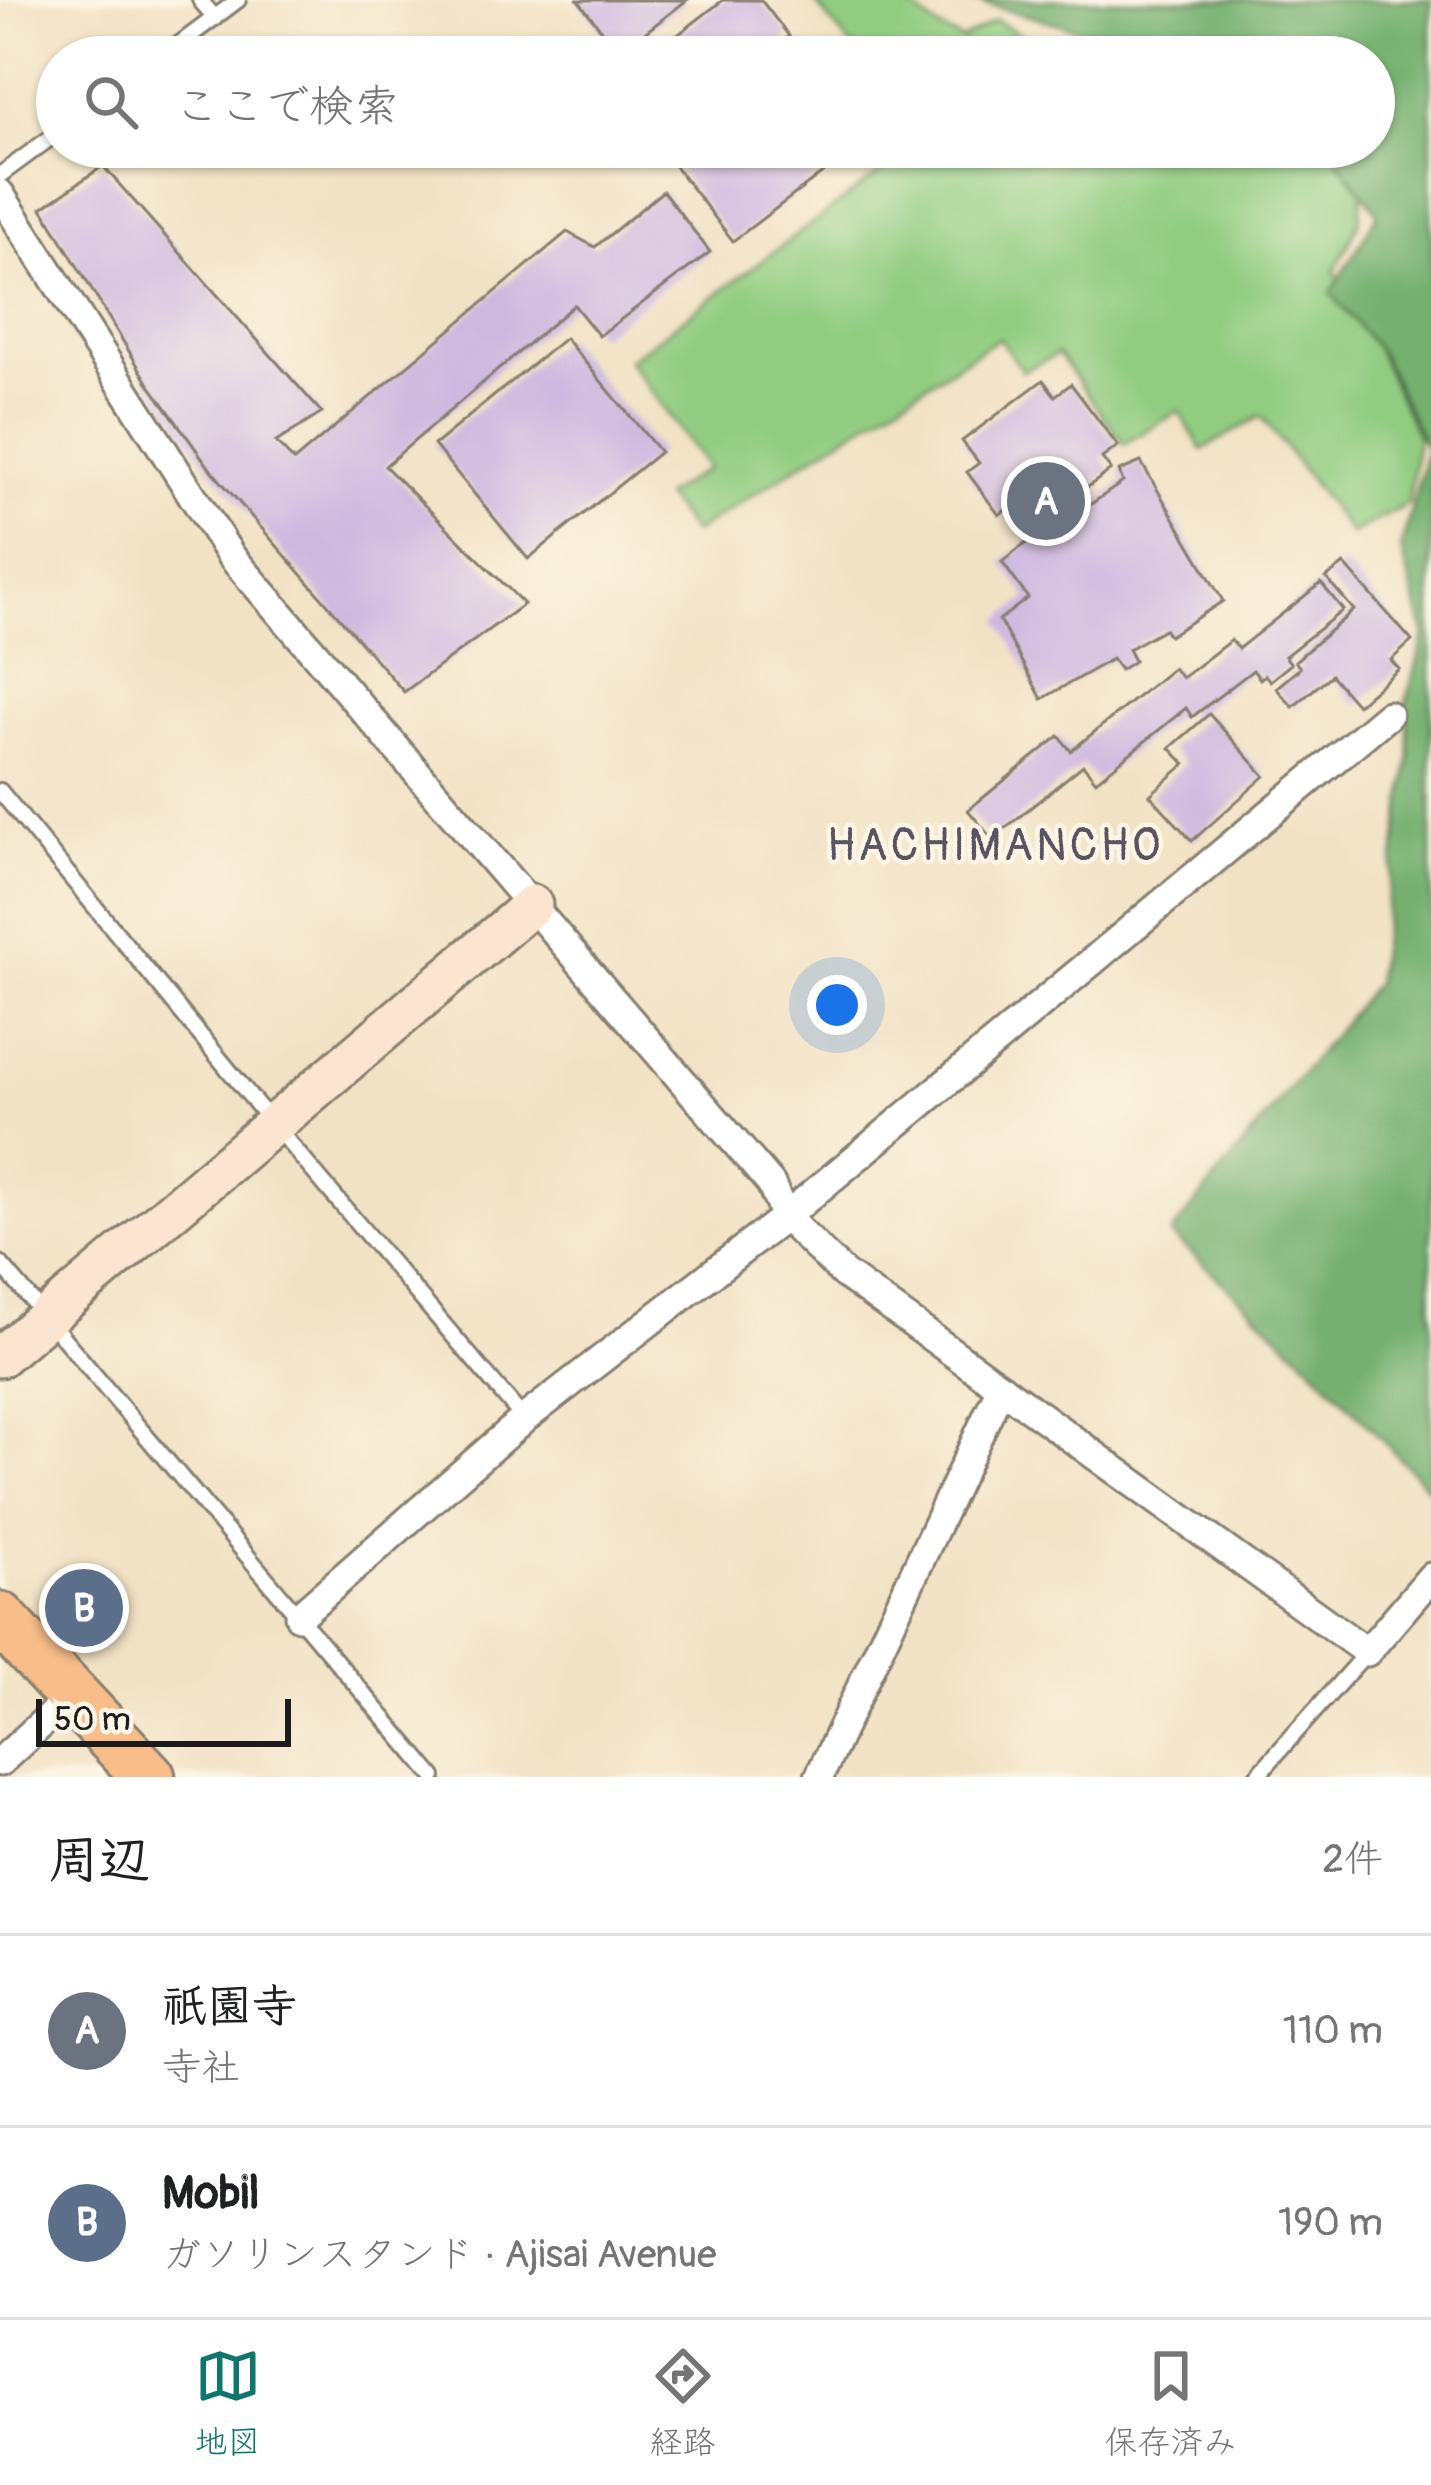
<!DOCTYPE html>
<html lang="ja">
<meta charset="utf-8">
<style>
:root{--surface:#fff;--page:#f2f2f2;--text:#202124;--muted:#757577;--line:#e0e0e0;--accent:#0f766e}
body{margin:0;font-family:Pangolin,"Klee One",sans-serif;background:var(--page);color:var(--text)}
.scale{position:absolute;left:36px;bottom:30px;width:255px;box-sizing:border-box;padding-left:12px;border:6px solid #1c1c1c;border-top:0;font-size:33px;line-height:42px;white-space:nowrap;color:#1c1c1c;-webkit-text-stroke:9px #fcf5e5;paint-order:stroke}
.you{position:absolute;left:837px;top:1005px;width:42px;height:42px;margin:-30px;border:9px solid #fff;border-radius:50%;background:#1a73e8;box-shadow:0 0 0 18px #1a73e833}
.badge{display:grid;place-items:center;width:78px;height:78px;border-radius:50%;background:var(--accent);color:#fff;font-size:39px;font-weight:700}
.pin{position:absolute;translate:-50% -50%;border:6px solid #fff;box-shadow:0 3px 12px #0006}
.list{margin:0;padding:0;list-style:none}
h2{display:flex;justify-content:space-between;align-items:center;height:156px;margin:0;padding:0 48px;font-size:51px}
h2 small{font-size:39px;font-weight:400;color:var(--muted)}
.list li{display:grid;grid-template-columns:78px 1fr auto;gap:36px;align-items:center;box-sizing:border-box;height:192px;padding:0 48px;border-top:3px solid var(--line)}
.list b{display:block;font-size:45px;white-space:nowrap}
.list p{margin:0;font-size:39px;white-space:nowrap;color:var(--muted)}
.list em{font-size:39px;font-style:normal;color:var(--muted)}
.icon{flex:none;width:66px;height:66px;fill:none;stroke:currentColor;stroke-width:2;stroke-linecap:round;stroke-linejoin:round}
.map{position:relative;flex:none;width:1431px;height:1777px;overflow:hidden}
.search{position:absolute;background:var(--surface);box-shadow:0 3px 9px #0004;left:36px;right:36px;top:36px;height:132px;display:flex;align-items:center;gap:30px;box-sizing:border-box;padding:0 42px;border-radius:66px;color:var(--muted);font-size:45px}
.sheet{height:540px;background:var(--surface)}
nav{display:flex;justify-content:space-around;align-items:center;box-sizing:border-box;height:168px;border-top:3px solid var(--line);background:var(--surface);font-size:33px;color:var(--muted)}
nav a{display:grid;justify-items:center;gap:6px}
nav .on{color:var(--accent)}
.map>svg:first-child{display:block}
.green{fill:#91cc81;stroke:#56744e;stroke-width:3}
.forest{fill:#74b06f;stroke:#486646;stroke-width:3}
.building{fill:#ceb8e0}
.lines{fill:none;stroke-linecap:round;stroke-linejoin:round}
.lane-casing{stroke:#877f70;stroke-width:20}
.street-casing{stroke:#877f70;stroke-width:33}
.secondary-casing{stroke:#877f70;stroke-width:45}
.highway-casing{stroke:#877f70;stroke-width:57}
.lane{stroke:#fff;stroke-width:14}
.street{stroke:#fff;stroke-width:27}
.secondary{stroke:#fce5d0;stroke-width:39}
.highway{stroke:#f8bd89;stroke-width:51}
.labels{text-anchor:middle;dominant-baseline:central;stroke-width:9;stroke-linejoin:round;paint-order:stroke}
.quarter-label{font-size:45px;letter-spacing:3px;fill:#5a5361;stroke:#fcf5e5}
</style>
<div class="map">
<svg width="1431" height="1777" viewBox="0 0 1431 1777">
<rect width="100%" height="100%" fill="#fcf5e5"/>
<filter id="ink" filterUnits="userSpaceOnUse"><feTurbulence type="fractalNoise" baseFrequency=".00833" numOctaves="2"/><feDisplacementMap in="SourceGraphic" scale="24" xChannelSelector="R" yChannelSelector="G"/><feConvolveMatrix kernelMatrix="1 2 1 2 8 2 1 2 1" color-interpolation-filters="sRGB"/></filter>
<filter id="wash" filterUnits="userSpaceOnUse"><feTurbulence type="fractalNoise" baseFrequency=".004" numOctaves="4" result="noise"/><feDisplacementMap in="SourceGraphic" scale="48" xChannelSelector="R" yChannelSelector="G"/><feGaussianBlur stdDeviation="2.7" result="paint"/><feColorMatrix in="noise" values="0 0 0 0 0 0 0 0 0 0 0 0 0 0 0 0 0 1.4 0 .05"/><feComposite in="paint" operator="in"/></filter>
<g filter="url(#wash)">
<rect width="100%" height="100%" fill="#f2e2c5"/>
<g class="green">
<polygon points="813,0 903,0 935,26 962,40 996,20 1048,51 1071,38 1091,57 860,57"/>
<polygon points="915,147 1367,147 1359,222 1335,272 1356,304 1418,439 1408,504 1351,534 1261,416 1202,450 1179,411 1124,444 1058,354 1022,371 999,338 693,533 664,496 708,468 628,360"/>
</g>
<polygon class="forest" points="970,0 1431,0 1431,1491 1306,1360 1171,1234 1375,983 1410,755 1406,703 1425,635 1401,548 1427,450 1381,354 1331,293 1378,213 1328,147 1374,147 1374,57 1181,57"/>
<g id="blocks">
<g class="building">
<polygon points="578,0 687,0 619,53"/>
<polygon points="723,0 761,0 789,36 766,54 768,57 649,57"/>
<polygon points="660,147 838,147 845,156 733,241"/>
<polygon points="103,166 322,413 276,442 294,461 567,232 595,247 663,191 710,252 599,336 574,305 385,466 524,604 404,692 211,470 149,384 42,208"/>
<polygon points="565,338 660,452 528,559 434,445"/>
<polygon points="1043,380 1055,396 1071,384 1118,446 1102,458 1111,470 1029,530 1011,506 999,515 967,472 979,463 962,441"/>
<polygon points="1141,462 1223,601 1169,636 1164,629 1128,649 1134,661 1120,670 1112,659 1042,699 999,620 1028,598 1002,562 1030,540 1033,544 1123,482 1119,471"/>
<polygon points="1344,564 1412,641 1391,660 1399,669 1357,705 1331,675 1293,707 1276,688 1300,668 1295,661 1354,610 1326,578"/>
<polygon points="1321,583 1343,610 1285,656 1291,664 1270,681 1265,675 1260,679 1253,670 1192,717 1186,708 1096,781 1083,765 992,839 968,810 1059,736 1071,751 1173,668 1182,678 1231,640 1238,649"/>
<polygon points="1209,714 1265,776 1192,841 1150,795 1185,764 1170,748"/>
</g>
</g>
</g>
<g filter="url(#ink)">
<use href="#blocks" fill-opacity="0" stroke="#877f70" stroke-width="3"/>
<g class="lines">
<g class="lane-casing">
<g id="lane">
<polyline points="200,0 215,18"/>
<polyline points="162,57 238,0"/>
<polyline points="0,175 57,133"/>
<polyline points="0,791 273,1124 524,1419"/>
<polyline points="0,1263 434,1777"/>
<polyline points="1256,1777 1367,1652"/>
</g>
</g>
<g class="street-casing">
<g id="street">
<polyline points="0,194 231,556 771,1184 785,1217 844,1274 1367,1652 1431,1577"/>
<polyline points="299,1616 524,1419 785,1217 1388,715"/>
<polyline points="0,1762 72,1696"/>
<polyline points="819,1777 1001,1387"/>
</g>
</g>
<g class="secondary-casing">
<polyline id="secondary" points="0,1357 532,905"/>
</g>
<g class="highway-casing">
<polyline id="highway" points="0,1618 149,1777"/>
</g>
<use href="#lane" class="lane"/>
<use href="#street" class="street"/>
<use href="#secondary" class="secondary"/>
<use href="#highway" class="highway"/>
</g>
</g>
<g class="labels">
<g class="quarter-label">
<text x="995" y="846">HACHIMANCHO</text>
</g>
</g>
</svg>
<div class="scale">50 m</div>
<div class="you"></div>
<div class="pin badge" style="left:1046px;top:501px;background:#6b7280">A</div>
<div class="pin badge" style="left:84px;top:1608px;background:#5c6f8a">B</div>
<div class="search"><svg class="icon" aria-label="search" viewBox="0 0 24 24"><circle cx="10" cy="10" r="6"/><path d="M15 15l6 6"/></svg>ここで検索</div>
</div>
<section class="sheet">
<h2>周辺<small>2件</small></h2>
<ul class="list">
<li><span class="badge" style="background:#6b7280">A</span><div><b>祇園寺</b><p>寺社</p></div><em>110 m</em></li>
<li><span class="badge" style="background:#5c6f8a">B</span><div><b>Mobil</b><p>ガソリンスタンド · Ajisai Avenue</p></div><em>190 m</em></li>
</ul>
</section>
<nav>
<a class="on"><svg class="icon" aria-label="map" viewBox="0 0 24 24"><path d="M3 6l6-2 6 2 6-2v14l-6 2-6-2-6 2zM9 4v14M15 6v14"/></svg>地図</a>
<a><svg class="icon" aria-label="directions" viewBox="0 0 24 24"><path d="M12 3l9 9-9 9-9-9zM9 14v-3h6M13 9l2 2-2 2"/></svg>経路</a>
<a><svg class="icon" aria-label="saved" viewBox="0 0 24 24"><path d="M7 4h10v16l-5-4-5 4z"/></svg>保存済み</a>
</nav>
